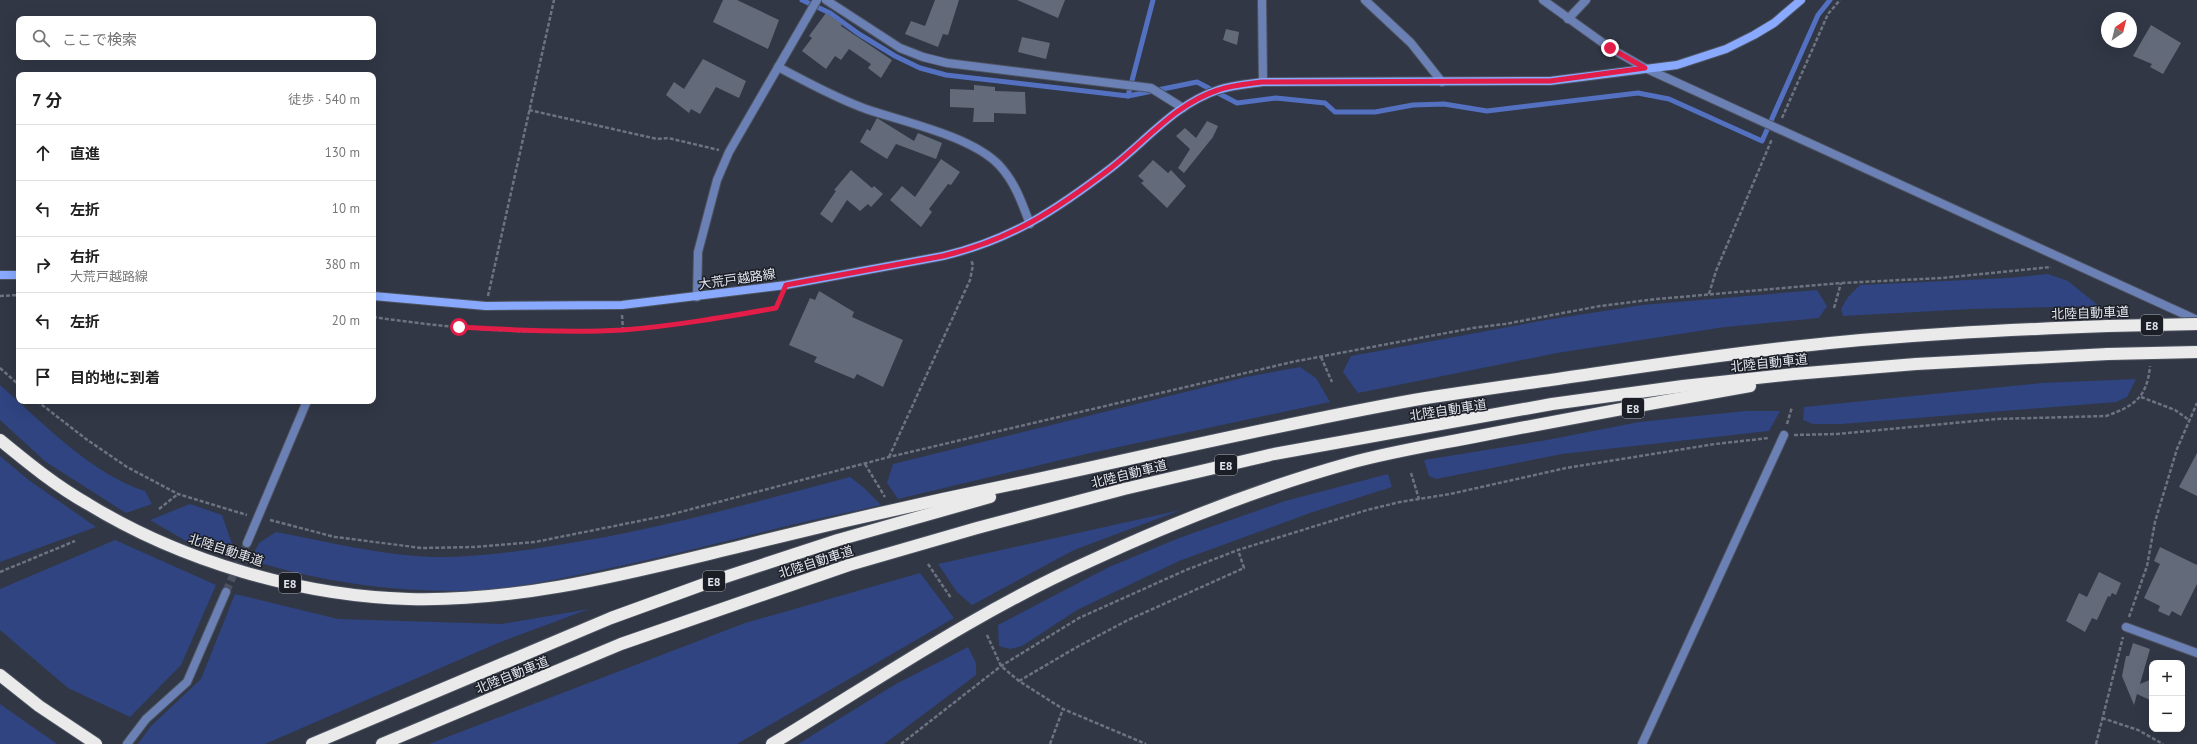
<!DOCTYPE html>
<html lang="ja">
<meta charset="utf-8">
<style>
:root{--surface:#fff;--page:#f2f2f2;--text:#222;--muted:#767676;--line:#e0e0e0}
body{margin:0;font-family:"PT Sans","Noto Sans JP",sans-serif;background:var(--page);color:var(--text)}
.controls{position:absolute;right:12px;bottom:12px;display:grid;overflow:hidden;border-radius:8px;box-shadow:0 4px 16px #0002}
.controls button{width:36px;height:36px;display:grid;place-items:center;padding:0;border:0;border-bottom:1px solid var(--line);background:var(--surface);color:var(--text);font:20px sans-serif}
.compass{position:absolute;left:2101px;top:12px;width:36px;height:36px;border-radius:50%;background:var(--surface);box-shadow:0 4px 16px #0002;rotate:35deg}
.stop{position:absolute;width:12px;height:12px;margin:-9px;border:3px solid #e11d48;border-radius:50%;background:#fff}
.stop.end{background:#e11d48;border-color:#fff;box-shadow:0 1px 4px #0008}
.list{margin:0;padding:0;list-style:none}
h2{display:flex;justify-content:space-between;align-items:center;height:52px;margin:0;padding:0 16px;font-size:17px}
h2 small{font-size:13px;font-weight:400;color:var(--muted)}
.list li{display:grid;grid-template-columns:26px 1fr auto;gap:12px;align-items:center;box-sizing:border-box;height:56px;padding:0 16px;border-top:1px solid var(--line)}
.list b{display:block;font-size:15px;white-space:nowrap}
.list p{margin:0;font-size:13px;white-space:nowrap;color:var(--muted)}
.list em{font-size:13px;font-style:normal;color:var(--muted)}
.icon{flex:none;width:22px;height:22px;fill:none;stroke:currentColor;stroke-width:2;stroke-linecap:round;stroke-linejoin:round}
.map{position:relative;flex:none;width:2197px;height:744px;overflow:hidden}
.search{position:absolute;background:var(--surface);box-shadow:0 4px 16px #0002;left:16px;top:16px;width:360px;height:44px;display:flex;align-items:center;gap:10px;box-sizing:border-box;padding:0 14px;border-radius:8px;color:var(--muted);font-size:15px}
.panel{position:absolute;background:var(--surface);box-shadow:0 4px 16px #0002;left:16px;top:72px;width:360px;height:332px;border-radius:8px}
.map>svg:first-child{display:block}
.green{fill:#2f4480}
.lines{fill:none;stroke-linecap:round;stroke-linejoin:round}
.stream{stroke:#5371c0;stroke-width:5}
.building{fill:#636a79}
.minor-tunnel{stroke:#4c515e;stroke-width:8;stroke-dasharray:8 4;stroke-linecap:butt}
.minor-casing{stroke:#4d5360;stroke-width:10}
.tertiary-casing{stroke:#4d5360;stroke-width:10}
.secondary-casing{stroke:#4d5360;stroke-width:10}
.motorway-casing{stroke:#4d5360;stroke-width:14}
.path{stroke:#6d737f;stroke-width:2.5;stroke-dasharray:4 2;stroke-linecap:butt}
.minor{stroke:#6b81b5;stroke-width:8}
.tertiary{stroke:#6b81b5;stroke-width:8}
.secondary{stroke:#88a9fd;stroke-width:8}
.motorway{stroke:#eaeaea;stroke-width:12}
.motorway-bridge-casing{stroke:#4d5360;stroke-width:14;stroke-linecap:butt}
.motorway-bridge{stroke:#eaeaea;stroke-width:12}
.route{stroke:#e11d48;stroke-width:5}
.labels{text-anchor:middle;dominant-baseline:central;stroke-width:3;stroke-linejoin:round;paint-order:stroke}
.shield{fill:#1c1e25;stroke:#a7aab2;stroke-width:1}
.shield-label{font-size:12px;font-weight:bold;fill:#e2e6ef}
.street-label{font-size:13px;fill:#e2e6ef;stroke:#1c1e25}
</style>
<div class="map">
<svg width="2197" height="744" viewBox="0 0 2197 744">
<rect width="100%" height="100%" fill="#313745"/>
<g class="green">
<polygon points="2048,274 2068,281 2099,306 1971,309 1843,316 1841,309 1848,297 1860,285 2008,278"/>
<polygon points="1817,290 1827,306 1819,318 1725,327 1557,353 1358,393 1343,372 1351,356 1546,320 1642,305"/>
<polygon points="1300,367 1316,378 1330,402 1086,454 898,499 887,483 893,464 1246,377"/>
<polygon points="2136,379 2127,397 2116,402 1842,424 1813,424 1803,420 1804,407 2041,383"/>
<path d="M0 385C42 422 91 474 145 491L152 504 126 513 46 462 0 420Z"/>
<polygon points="1745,411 1780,411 1769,431 1562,454 1436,479 1429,476 1424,460 1547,440 1639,422"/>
<polygon points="0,456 30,481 96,527 0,562"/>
<polygon points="1388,474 1392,487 1310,513 1179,561 1077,610 1022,646 1010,649 999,646 998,625 1109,567 1179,538 1285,501"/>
<path d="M850 477 863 487 881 505C843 514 805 521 767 531 712 544 657 559 601 570 554 580 505 591 457 591 386 591 317 581 250 560L259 543 276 532C328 542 380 555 432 557 474 558 522 551 564 544 661 529 755 502 850 477Z"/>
<polygon points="190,504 222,515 232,544 231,556 186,541 150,520"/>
<polygon points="1181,510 1074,550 972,605 957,592 938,564"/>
<polygon points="115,540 216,585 181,665 130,717 68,688 0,630 0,589"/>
<polygon points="920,573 954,618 737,744 429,744 745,623"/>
<polygon points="235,594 338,619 502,624 589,609 498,643 265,744 138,744 151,726 201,679"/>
<polygon points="968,647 976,663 976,675 884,744 798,744 896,684"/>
<polygon points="0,704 57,744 0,744"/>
</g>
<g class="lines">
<g class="stream">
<polyline points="802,0 830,13 859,34 895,56 920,68 946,75 1128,96 1197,82 1237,103 1276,98 1325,103 1335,112 1375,112 1413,105 1444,104 1487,111 1638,93 1669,99 1762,141 1818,15 1830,0"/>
<polyline points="1128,96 1153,0"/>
</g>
</g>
<g class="building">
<polygon points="723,0 737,0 779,20 768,49 713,22"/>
<polygon points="935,0 959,0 948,35 943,34 938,47 905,34 911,21 925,26"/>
<polygon points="1017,0 1065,0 1058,18"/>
<polygon points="826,13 842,24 841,26 892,60 881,78 868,68 871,64 849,49 841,60 835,56 826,69 802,51 812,38 809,36"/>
<polygon points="2151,25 2181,43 2163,74 2150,67 2152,64 2133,56"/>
<polygon points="1226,29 1239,32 1237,45 1223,40"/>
<polygon points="1022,37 1050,43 1046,59 1018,52"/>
<polygon points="703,59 746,81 739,98 716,87 700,114 691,109 689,113 666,95 674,82 684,89"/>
<polygon points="974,85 995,87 995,91 1025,92 1026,114 994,113 994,122 973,122 974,108 950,107 950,89 974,90"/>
<polygon points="877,118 914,141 918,133 942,143 936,159 896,144 887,159 860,142 867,129 870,131"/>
<polygon points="1207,121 1218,126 1213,137 1184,173 1178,168 1190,149 1176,136 1185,128 1196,138"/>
<polygon points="941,159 960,172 951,185 948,184 929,209 932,212 921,227 890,200 902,186 915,197"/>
<polygon points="1153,160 1168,173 1171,170 1186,186 1167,208 1141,183 1144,181 1138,176"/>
<polygon points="851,170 872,188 874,186 883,194 871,207 868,204 860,211 847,200 832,223 820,214 836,191 834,190"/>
<polygon points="819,291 854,312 852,317 903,340 883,387 857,374 854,379 814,362 817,357 789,345 810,298 815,300"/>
<polygon points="2197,453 2197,496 2179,487"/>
<polygon points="2160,547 2197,565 2197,584 2181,616 2172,611 2169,616 2158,611 2160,606 2144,598 2160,564 2154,561"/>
<polygon points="2099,572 2121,583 2116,595 2112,593 2110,597 2108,596 2097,620 2092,618 2085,632 2066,621 2079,593 2087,597"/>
<polygon points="2133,643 2150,649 2140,684 2152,679 2152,701 2137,694 2134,705 2122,676 2126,656 2129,656"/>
</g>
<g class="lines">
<polyline class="minor-tunnel" points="226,592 247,543"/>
<g class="minor-casing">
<g id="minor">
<polyline points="826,0 900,48 923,57 947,63 1151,88 1183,108"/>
<polyline points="1262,0 1263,82"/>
<polyline points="1365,0 1411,43 1442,82"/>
<polyline points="1568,19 1586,0"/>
<path d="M778 67C807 82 835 98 866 109 904 122 971 136 999 165 1015 182 1022 203 1030 224"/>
<polyline points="697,297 698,252 717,180 729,152 817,0"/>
<polyline points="247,543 307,401"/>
<polyline points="2126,627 2197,653"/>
<polyline points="127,744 146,719 187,682 226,592"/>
<polyline points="1642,744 1784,435"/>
</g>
</g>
<g class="tertiary-casing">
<polyline id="tertiary" points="1543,0 1610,48 1645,68 2197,320"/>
</g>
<g class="secondary-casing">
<g id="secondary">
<polyline points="0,275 19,275"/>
<path d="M373 296 486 306 622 305 786 285 943 256C1011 240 1056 210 1111 168 1145 142 1175 104 1218 90 1232 85 1248 84 1263 82L1550 81 1677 65 1726 49 1754 35 1774 23 1801 0"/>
</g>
</g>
<g class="motorway-casing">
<g id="motorway">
<path d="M0 440C28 463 56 486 88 504 181 561 300 596 409 599 523 602 633 572 742 546 834 523 926 502 1019 483 1150 455 1281 424 1414 400 1457 393 1500 387 1543 381 1626 369 1709 356 1792 347 1897 335 2002 330 2108 326"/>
<polyline points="0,675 39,706 96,744"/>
<polyline points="312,744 611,618 710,582 838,540 990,497"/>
<polyline points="382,744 621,644 849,565 977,528 1124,489 1274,454 1552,404 1683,386 1794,374 1916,364 2108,354"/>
<path d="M772 744C876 681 976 612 1088 562 1172 523 1260 488 1350 463 1390 452 1433 445 1474 437 1566 419 1658 402 1750 386"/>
</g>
</g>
<g class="path">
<polyline points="529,110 657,139 668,138 719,150"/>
<polyline points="1782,118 1828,14 1840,0"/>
<polyline points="1709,294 1716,271 1772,139"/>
<polyline points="0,296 19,295"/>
<polyline points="488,296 554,0"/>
<polyline points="1834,308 1841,283"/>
<polyline points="622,315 623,330"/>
<path d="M373 317C455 329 541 336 623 329 675 326 725 317 776 308L781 297"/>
<polyline points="1321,357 1332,382"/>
<polyline points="0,368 19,385"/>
<polyline points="2141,397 2175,410 2189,420"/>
<polyline points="37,401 86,439 127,467 178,494 247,515"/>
<polyline points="1787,424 1792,407"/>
<path d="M1794 435 1837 434 1996 419 2106 416C2134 406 2147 398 2150 366"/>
<polyline points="889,457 970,280 973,265 971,260"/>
<polyline points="865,464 885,497"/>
<polyline points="1411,473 1419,499"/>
<polyline points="159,509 178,494"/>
<polyline points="270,520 335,537 422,548 475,547 535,542 669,515 889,457 1292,362 1473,328 1505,324 1600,306 1657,299 1841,283 1942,278 2051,267"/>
<polyline points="928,564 951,598"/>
<polyline points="0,572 75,541"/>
<polyline points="2129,617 2147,566 2155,522 2177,449 2197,403"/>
<polyline points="987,635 1001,666 1019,681 1063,709 1146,744"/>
<polyline points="1019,681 1077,647 1128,620 1244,568 1238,550"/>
<polyline points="2102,718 2138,730 2163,744"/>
<polyline points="901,744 1001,666 1079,618 1186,570 1238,550 1367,510 1400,502 1450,494 1566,468 1715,444 1769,438"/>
<polyline points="1050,744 1063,709"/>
<polyline points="2096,744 2123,637"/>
</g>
<use href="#minor" class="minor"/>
<use href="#tertiary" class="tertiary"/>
<use href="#secondary" class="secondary"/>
<use href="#motorway" class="motorway"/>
<g class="motorway-bridge-casing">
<g id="motorway-bridge">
<polyline points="2108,326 2197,324"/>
<polyline points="2108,354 2197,352"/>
</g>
</g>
<use href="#motorway-bridge" class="motorway-bridge"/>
</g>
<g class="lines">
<path class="route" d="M459 327C513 330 568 333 623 330 674 326 725 317 776 308L786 285 943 256C1011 240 1056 210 1111 168 1145 142 1175 104 1218 90 1232 85 1248 84 1262 82L1550 81 1645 68 1610 48"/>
</g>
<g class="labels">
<g class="shield">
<rect x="2141" y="315" width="22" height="20" rx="3"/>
<rect x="1622" y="398" width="22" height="20" rx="3"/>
<rect x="1215" y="455" width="22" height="20" rx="3"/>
<rect x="703" y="571" width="22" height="20" rx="3"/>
<rect x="279" y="573" width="22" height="20" rx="3"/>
</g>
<g class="shield-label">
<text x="2152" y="325">E8</text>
<text x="1633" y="408">E8</text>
<text x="1226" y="465">E8</text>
<text x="714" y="581">E8</text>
<text x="290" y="583">E8</text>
</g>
<g class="street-label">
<text transform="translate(737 279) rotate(-8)">大荒戸越路線</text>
<text transform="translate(2090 313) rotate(-2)">北陸自動車道</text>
<text transform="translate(1769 363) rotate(-6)">北陸自動車道</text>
<text transform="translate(1448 410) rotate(-9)">北陸自動車道</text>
<text transform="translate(1129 474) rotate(-14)">北陸自動車道</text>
<text transform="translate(226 550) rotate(18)">北陸自動車道</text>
<text transform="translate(816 562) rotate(-18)">北陸自動車道</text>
<text transform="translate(512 675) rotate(-22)">北陸自動車道</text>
</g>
</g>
</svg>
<div class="controls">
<button>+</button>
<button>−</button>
</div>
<svg class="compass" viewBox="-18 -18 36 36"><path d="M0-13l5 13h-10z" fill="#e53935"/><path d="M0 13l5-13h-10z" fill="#767676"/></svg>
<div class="stop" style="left:459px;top:327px"></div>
<div class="stop end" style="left:1610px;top:48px"></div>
<div class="search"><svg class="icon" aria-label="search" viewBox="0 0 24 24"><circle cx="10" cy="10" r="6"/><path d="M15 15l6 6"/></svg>ここで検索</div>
<section class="panel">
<h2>7 分<small>徒歩 · 540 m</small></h2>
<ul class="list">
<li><svg class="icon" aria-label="ahead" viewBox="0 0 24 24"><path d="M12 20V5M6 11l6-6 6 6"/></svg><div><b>直進</b></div><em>130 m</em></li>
<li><svg class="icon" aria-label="left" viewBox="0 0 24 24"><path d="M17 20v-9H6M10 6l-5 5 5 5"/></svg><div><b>左折</b></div><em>10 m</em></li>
<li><svg class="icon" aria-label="right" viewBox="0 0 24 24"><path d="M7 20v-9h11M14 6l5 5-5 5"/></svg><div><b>右折</b><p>大荒戸越路線</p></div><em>380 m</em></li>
<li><svg class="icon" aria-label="left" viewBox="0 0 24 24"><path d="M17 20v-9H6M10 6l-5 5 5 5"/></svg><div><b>左折</b></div><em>20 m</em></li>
<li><svg class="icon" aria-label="arrive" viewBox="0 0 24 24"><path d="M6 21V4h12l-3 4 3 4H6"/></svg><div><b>目的地に到着</b></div></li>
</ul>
</section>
</div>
